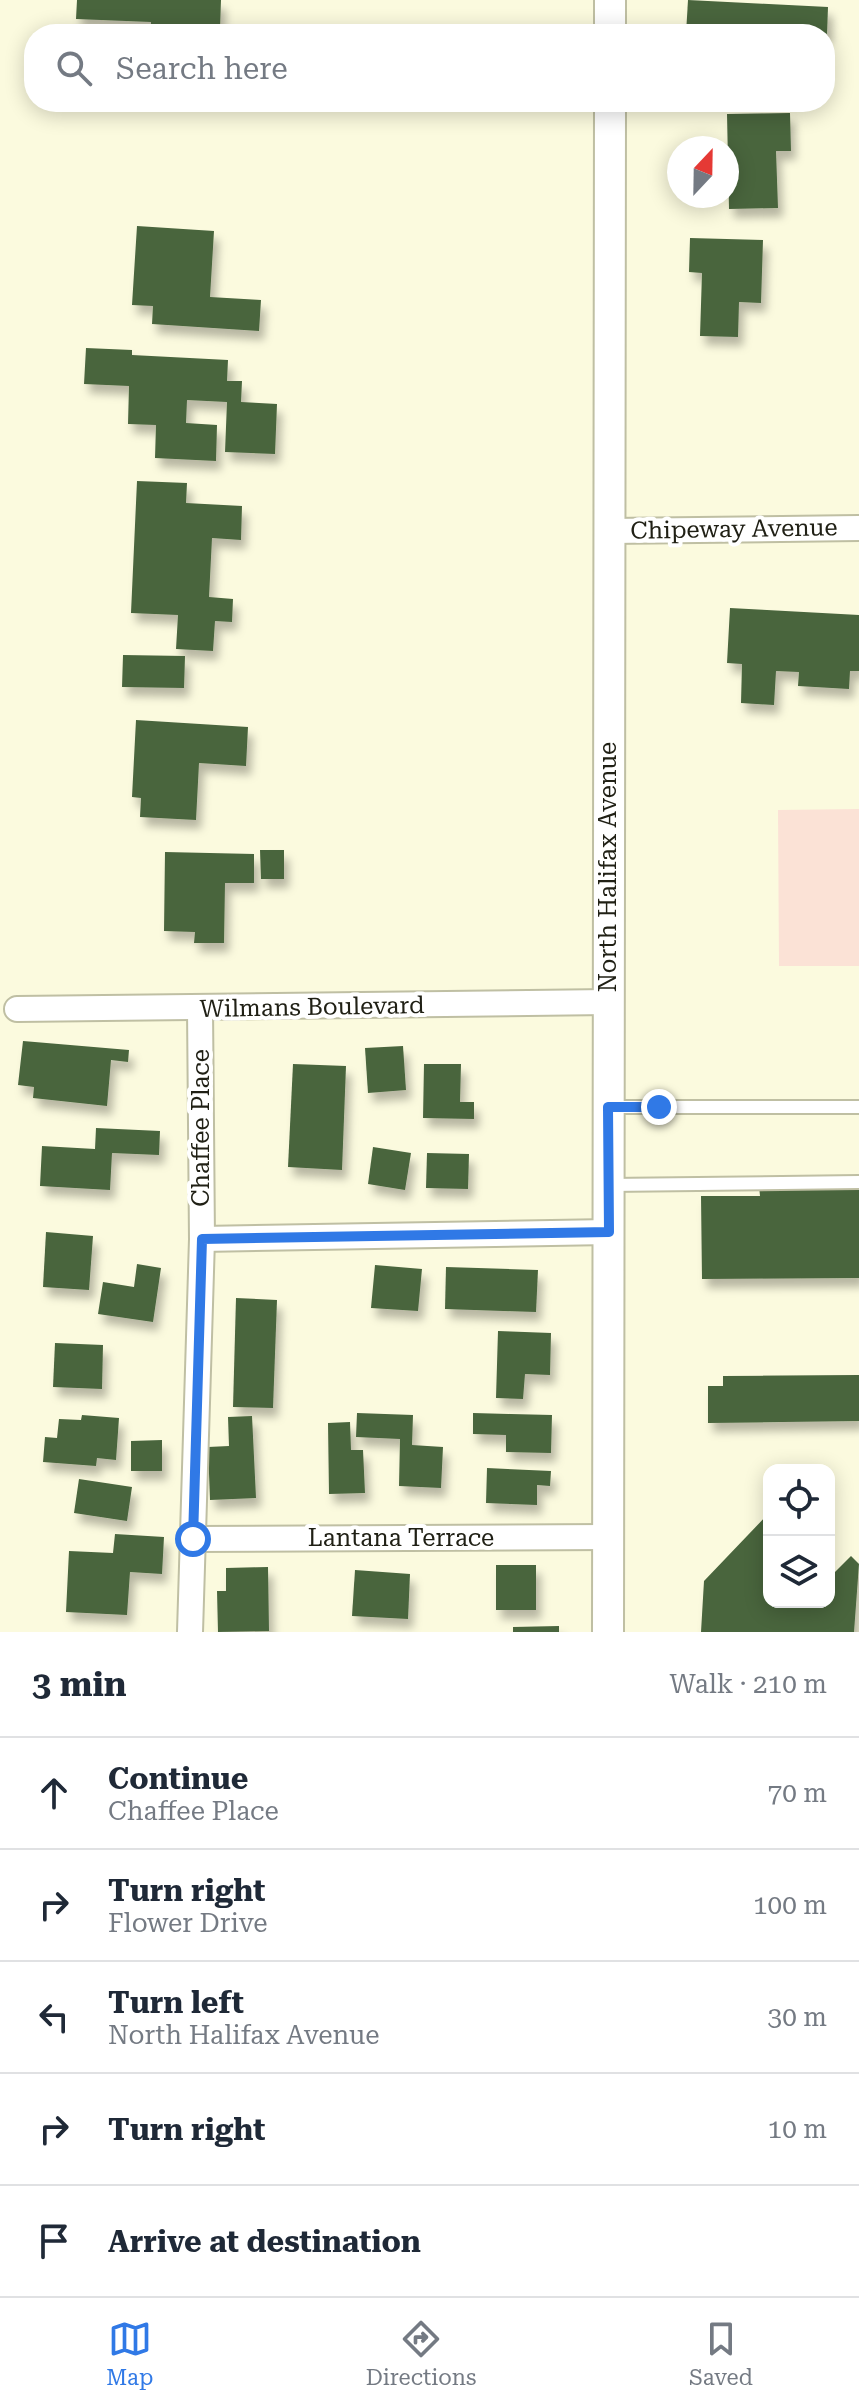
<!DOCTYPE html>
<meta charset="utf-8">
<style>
:root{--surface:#fff;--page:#f2f2f3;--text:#1f2937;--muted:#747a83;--line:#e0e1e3;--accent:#3079e6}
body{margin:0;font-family:"Roboto Serif",serif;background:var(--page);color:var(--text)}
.controls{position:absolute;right:24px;bottom:24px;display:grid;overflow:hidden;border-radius:16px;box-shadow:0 4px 20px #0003}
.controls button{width:72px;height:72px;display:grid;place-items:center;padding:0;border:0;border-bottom:2px solid var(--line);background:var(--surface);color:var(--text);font:40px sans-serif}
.compass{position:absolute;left:667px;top:136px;width:72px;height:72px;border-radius:50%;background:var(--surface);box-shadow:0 4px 20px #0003;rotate:22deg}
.stop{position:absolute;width:24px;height:24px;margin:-18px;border:6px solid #3079e6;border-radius:50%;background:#fff}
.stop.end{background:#3079e6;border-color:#fff;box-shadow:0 2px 8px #0008}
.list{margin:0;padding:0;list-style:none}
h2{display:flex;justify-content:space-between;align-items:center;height:104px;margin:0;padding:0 32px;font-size:34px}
h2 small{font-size:26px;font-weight:400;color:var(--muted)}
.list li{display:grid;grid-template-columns:52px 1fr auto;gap:24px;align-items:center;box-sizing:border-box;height:112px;padding:0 32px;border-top:2px solid var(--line)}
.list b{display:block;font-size:30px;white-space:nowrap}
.list p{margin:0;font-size:26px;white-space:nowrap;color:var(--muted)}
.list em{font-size:26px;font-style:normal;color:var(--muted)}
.icon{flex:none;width:44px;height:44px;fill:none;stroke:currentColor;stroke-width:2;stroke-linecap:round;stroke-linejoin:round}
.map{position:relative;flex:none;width:859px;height:1632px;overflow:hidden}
.search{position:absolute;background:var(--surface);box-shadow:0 4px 20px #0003;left:24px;right:24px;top:24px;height:88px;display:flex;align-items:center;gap:20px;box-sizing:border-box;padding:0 28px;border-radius:32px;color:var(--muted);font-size:30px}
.sheet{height:664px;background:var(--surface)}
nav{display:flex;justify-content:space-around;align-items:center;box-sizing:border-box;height:112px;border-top:2px solid var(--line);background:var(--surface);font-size:22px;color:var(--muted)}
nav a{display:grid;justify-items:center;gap:4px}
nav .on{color:var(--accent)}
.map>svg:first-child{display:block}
.green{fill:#fbe2d6}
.building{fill:#49653d;filter:url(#shadow)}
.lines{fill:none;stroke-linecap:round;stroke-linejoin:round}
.service-casing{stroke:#bfbfa3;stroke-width:16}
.minor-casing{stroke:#bfbfa3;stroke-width:28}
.tertiary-casing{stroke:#bfbfa3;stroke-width:34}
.service{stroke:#fff;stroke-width:12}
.minor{stroke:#fff;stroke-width:24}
.tertiary{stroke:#fff;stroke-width:30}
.route{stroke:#3079e6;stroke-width:10}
.labels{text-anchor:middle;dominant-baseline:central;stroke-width:8;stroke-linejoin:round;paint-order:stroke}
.street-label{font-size:24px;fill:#202015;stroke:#fff}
</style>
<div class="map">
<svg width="859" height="1632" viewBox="0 0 859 1632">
<defs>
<filter id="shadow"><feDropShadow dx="5" dy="9" stdDeviation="4" flood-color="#0004"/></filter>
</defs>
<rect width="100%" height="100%" fill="#fbfade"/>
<polygon class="green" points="859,809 859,966 779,966 778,810"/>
<g class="building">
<polygon points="77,0 221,0 220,29 254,31 254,34 151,34 151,22 76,19"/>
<polygon points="688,0 828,7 827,34 686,34"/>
<polygon points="790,113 791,151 776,151 778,208 729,209 727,114"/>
<polygon points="137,226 214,231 210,297 261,300 259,331 152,324 153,306 132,305"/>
<polygon points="690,238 763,240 761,303 739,302 738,337 700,336 702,273 689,272"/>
<polygon points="86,348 132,350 132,355 228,360 227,381 242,381 241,402 277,404 275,454 225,452 227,402 187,400 186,423 217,425 216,461 155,458 156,425 128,424 129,386 84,384"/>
<polygon points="137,481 187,483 186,503 242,506 241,540 212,538 209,597 233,599 232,622 215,621 213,651 176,649 178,615 131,613"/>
<polygon points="730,608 859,615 859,671 850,671 849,689 798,686 799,672 776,671 774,705 741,703 742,664 727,663"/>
<polygon points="123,655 185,656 184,688 122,687"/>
<polygon points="136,720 248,727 246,766 199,763 196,820 140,817 141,798 132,797"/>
<polygon points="260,850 284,850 284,879 261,879"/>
<polygon points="165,852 254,854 254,883 225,883 224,943 194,943 195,932 164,931"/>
<polygon points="23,1041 129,1050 128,1062 111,1060 107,1106 33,1098 34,1087 18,1085"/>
<polygon points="403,1046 406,1090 368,1093 365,1048"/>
<polygon points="293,1064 346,1066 342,1170 288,1167"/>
<polygon points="424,1064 461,1064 460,1102 474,1102 474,1119 423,1118"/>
<polygon points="96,1128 160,1131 159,1155 112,1153 110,1190 40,1186 42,1146 95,1149"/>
<polygon points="373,1147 411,1153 405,1190 368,1184"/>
<polygon points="427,1153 469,1154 468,1189 426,1188"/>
<polygon points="759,1186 859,1186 859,1278 702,1279 701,1196 760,1196"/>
<polygon points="46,1232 93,1236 89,1290 43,1287"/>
<polygon points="137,1264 161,1268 153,1322 98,1314 103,1282 134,1287"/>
<polygon points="375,1265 422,1269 418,1311 371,1308"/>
<polygon points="446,1267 538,1270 536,1312 445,1309"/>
<polygon points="236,1298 277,1300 273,1408 233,1407"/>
<polygon points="498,1331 551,1333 550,1375 525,1374 523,1399 496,1398"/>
<polygon points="55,1343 103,1345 102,1389 53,1387"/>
<polygon points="859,1375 859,1421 708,1423 708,1386 723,1386 723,1376"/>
<polygon points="357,1413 413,1415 412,1445 443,1447 441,1488 399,1486 400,1439 356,1437"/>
<polygon points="473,1413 552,1415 551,1453 506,1452 506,1435 473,1434"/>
<polygon points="82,1415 119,1418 116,1460 97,1458 96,1466 43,1462 45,1437 57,1438 59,1419 81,1420"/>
<polygon points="252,1416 256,1498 210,1500 208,1447 229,1446 228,1417"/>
<polygon points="350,1422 351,1450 363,1450 365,1493 329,1494 328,1423"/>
<polygon points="162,1440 162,1471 131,1471 131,1441"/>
<polygon points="487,1468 551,1471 550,1486 537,1485 537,1505 486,1503"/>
<polygon points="79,1479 132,1487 127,1521 74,1513"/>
<polygon points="769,1513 769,1602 829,1602 829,1578 851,1556 859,1564 854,1632 701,1632 704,1581"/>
<polygon points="115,1534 164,1537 162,1574 130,1572 127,1615 66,1612 69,1551 113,1553"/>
<rect x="496" y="1565" width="40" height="45"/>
<polygon points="268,1567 269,1631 218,1632 217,1591 226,1591 226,1568"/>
<polygon points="355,1570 410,1574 408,1619 352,1616"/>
<polygon points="559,1626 559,1632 513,1632 513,1627"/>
</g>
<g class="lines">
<g class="service-casing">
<g id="service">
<polyline points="610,1107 859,1107"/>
<polyline points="609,1185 859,1182"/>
</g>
</g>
<g class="minor-casing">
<g id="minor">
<polyline points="610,531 859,528"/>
<polyline points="17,1009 608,1002"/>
<polyline points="202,1239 609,1232"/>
<polyline points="193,1539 608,1537"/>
<polyline points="190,1632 202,1239 200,1008"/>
</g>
</g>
<g class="tertiary-casing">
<g id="tertiary">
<polyline points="610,0 610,34"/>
<polyline points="608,1632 610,102"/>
</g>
</g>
<use href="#service" class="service"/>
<use href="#minor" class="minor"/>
<use href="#tertiary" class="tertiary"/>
</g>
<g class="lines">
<polyline class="route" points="193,1539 202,1239 609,1232 608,1107 659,1107"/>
</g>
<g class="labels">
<g class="street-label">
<text transform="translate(734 529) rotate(-1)">Chipeway Avenue</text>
<text transform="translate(608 867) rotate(-90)">North Halifax Avenue</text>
<text transform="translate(312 1007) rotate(-1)">Wilmans Boulevard</text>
<text transform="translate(201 1128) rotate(-90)">Chaffee Place</text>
<text x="401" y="1538">Lantana Terrace</text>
</g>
</g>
</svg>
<div class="controls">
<button><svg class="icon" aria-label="locate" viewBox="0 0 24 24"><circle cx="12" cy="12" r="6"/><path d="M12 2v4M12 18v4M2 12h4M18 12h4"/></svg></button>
<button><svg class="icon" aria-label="layers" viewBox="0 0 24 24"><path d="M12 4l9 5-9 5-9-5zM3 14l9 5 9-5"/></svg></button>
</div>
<svg class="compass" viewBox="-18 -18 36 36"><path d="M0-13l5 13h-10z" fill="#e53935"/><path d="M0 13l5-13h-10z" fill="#747a83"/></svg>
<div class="stop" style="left:193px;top:1539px"></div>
<div class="stop end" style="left:659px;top:1107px"></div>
<div class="search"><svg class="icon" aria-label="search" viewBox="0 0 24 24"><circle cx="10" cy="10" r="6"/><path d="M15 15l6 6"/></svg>Search here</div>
</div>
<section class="sheet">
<h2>3 min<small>Walk · 210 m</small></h2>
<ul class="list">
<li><svg class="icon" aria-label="ahead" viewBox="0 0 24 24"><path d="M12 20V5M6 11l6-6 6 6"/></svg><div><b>Continue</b><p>Chaffee Place</p></div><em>70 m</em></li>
<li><svg class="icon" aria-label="right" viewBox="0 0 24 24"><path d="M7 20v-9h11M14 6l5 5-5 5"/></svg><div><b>Turn right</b><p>Flower Drive</p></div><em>100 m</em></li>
<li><svg class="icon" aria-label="left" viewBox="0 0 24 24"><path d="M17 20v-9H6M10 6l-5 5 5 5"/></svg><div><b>Turn left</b><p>North Halifax Avenue</p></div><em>30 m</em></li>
<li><svg class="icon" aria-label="right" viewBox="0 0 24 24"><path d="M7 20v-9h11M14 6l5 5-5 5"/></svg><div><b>Turn right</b></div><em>10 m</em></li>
<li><svg class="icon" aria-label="arrive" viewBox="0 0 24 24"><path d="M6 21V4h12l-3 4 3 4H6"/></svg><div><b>Arrive at destination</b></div></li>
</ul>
</section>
<nav>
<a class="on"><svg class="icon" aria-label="map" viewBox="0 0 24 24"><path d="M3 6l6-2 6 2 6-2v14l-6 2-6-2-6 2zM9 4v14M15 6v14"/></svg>Map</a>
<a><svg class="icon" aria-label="directions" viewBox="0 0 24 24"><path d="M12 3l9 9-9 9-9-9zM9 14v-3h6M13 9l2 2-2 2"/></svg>Directions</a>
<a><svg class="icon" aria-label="saved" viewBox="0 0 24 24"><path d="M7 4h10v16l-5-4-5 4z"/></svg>Saved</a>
</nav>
